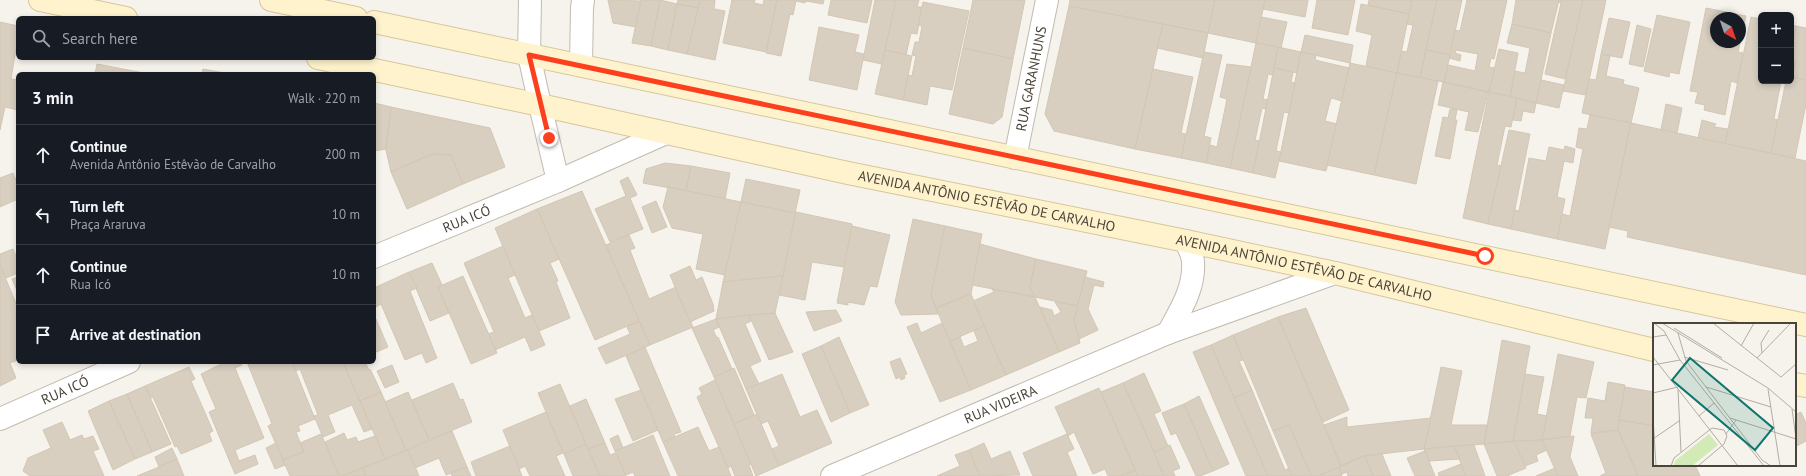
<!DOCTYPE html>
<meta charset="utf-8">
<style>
:root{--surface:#171b24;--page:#242831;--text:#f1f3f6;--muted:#9ea1a6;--line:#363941}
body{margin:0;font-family:"PT Sans",sans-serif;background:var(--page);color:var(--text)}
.controls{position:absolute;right:12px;top:12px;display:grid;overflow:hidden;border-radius:6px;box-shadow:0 2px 6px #0003}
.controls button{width:36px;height:36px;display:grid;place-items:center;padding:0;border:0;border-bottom:1px solid var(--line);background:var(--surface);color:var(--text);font:20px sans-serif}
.compass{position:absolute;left:1710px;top:12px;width:36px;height:36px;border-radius:50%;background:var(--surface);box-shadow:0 2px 6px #0003;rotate:140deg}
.stop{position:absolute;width:12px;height:12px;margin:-9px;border:3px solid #fc3f1d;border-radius:50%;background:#fff}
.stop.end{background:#fc3f1d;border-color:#fff;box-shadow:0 1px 4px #0008}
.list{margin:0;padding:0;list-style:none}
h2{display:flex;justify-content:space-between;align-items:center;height:52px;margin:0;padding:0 16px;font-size:17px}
h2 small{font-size:13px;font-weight:400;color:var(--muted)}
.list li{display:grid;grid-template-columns:26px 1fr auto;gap:12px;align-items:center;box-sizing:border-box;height:60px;padding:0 16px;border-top:1px solid var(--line)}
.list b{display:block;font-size:15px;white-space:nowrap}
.list p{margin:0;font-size:13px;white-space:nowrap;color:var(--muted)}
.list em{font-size:13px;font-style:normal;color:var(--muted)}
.icon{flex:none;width:22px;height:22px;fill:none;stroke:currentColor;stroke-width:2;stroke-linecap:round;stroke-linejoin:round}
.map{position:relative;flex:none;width:1806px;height:476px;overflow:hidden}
.search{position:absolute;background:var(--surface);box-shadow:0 2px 6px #0003;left:16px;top:16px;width:360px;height:44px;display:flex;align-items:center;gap:10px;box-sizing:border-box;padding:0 14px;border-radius:6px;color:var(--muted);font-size:15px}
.panel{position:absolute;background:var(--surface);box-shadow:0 2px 6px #0003;left:16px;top:72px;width:360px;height:292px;border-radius:6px}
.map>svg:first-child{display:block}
.building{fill:#d8cfc1;stroke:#d3c7b4;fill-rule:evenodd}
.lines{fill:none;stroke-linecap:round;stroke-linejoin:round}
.minor-casing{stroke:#c2bbae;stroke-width:24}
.tertiary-casing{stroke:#c2bbae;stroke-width:24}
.secondary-casing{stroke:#d6c79b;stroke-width:24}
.minor{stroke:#fff;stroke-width:22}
.tertiary{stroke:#fff;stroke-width:22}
.secondary{stroke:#fff3cd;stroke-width:22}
.route{stroke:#fc3f1d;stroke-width:5}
.labels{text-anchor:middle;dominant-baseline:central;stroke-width:3.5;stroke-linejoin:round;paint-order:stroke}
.street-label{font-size:14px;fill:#4b4439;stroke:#fff}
.inset-road{fill:none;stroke:#b2ada4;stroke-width:1}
.view{fill:#0f766e;fill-opacity:0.15;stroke:#0f766e;stroke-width:2}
.inset-edge{fill:none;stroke:#4b4439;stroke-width:2}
</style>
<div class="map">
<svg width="1806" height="476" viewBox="0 0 1806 476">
<rect width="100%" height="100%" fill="#f6f3ec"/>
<g class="building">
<polygon points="608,0 641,1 636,27 613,23"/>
<polygon points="660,0 677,4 668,50 651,46"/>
<polygon points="660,0 651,46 632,43 641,0"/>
<polygon points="678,0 700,0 698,8 677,4"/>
<polygon points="700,0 715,0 714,9 725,11 715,60 687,54"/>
<polygon points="732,0 755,0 754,3 763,5 764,0 777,0 766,52 723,43"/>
<polygon points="777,0 824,0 823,4 806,1 805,3 796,1 793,15 790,14 781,56 766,53"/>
<polygon points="831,0 872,0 867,23 828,15"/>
<polygon points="875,0 896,0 882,64 863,60"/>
<polygon points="896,0 919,0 917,7 922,7 917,34 911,33 906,55 885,50"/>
<polygon points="973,0 1025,0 1013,59 963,48"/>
<polygon points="1070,0 1215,0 1208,33 1069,6"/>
<polygon points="1215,0 1265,0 1256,43 1208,33"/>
<polygon points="1265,0 1308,0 1305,17 1263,9"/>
<polygon points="1317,0 1355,0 1348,35 1312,28"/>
<polygon points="1369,0 1412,0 1409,14 1368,5"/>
<polygon points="1412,0 1437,0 1420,78 1397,73 1401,51 1407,52 1413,25 1407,24"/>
<polygon points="1437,0 1462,0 1450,55 1426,50"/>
<polygon points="1467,0 1507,0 1494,59 1491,58 1489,67 1495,68 1489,92 1444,82 1448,65 1475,71 1478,54 1456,50 1455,53 1461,55 1460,61 1449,58 1455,30 1460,31"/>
<polygon points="1516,0 1559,0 1551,33 1512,24"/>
<polygon points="1559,0 1583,0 1565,79 1545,74 1561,3 1558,2"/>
<polygon points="1583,0 1606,0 1586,95 1563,91"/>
<polygon points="923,2 969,11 952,90 930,86 927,105 903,100 908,75 912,76 916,56 912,55 915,42 919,42 922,26 918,25"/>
<polygon points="677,4 698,8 687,54 668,50"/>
<polygon points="1361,4 1409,14 1397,73 1366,66 1372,35 1356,31"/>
<polygon points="1069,6 1163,24 1135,149 1054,131 1045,114"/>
<path d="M1706 8 1746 16 1738 52 1743 53 1737 83 1731 81 1725 115 1704 110 1705 105 1695 103 1698 92 1690 91ZM1716 18H1740V42H1716Z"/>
<polygon points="1657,15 1690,22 1679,74 1670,72 1669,77 1644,71"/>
<polygon points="1261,17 1287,22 1281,48 1256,43"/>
<polygon points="1751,17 1761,19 1761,81 1781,81 1774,119 1778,120 1771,153 1725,144"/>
<polygon points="1609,18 1630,22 1622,58 1601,54"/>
<polygon points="0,22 18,26 18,49 16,49 11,79 18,80 18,110 5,107 0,130"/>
<polygon points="1163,24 1208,33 1203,58 1157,48"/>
<polygon points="1512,24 1551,33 1536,103 1510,97 1515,71 1525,73 1530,48 1507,43"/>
<polygon points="1637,25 1651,29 1643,67 1629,64"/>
<polygon points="1791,25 1796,26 1792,50 1791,50"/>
<polygon points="1796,26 1806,28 1806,80 1792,77 1795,62 1791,62 1791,54"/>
<polygon points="819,27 859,35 855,52 864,54 857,90 809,80"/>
<polygon points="1305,35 1353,45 1350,63 1301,52"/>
<polygon points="1256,43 1278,47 1273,75 1268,74 1263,99 1268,100 1266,109 1262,108 1255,140 1259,141 1253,173 1230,168"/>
<polygon points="1278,47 1301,52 1297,73 1274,68"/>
<polygon points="963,48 1013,59 1002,117 993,124 949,114"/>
<polygon points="1499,49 1518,53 1510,97 1489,92"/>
<polygon points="885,50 912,56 903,100 875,94"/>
<polygon points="1426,50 1450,55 1444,82 1420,78"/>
<polygon points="1204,52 1222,55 1204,136 1211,138 1206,163 1181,158"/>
<polygon points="1301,52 1316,55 1315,60 1349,68 1342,101 1331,98 1325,121 1337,124 1326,171 1279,161"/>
<polygon points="1601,54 1610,56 1606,76 1624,80 1623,84 1639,88 1631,123 1582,113 1589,79 1596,80"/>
<polygon points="1791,62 1795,62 1792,77 1806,80 1806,104 1795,158 1771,153 1786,81 1791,81"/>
<polygon points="1350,63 1397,73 1374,175 1327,165"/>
<polygon points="97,64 144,73 144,74 95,74"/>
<polygon points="1227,64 1251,67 1230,168 1206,163 1210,145 1217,147 1227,99 1220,97"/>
<polygon points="1274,68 1293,72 1291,82 1295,83 1289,113 1284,112 1276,151 1281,152 1275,178 1253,173"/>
<polygon points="203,69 230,74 202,74"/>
<polygon points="1153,69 1193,77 1181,133 1186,134 1181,158 1135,149"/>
<polygon points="1397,73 1438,81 1416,184 1374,175"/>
<polygon points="1541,80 1564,85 1559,108 1536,103"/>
<polygon points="1443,82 1488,92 1478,132 1465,130 1469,112 1438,105"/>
<polygon points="1489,92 1517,98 1511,127 1505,126 1497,165 1501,166 1488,224 1463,218"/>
<polygon points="1517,98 1536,103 1534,113 1523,111 1521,121 1513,120"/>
<polygon points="374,103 391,107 386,149 374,151"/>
<polygon points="1666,104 1682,108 1677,133 1661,130"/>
<polygon points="391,107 490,128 505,167 463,184 451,155 432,154 391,172 386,150"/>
<polygon points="1450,109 1457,110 1455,120 1457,120 1450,159 1435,156 1443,117 1448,118"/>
<polygon points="1590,115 1631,123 1605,249 1557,239 1562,214 1570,216 1583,149 1576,147 1579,128 1587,129"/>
<polygon points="1702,120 1716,124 1714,127 1728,129 1725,144 1698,138"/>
<polygon points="1631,123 1806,161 1806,275 1627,237 1628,231 1609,227"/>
<polygon points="1509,130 1530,134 1511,229 1488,224"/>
<polygon points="1565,146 1575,149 1573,163 1564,161 1557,197 1565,199 1557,239 1511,229 1515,210 1519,211 1529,158 1546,161 1549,147 1564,150"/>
<polygon points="432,154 451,155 463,184 407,209 391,172"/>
<polygon points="665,163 691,166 686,191 643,183 646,169"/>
<polygon points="691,166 730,173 725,199 686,191"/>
<polygon points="13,173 18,185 18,199 0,207 0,178"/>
<polygon points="628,177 637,195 630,198 643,229 610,242 595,209 626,196 620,181"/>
<polygon points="746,179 800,190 795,213 741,202"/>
<polygon points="668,187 741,202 725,275 696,269 703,234 672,228 663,207"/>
<polygon points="582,191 639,321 595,340 537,209"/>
<polygon points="656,201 667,227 652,233 642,207"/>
<polygon points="741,202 795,213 783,276 723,282"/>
<polygon points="537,209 559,259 550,263 558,281 556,282 570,318 539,331 495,228"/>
<polygon points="796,212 852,224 844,267 812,262 805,300 779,295"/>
<polygon points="913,219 945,226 931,295 938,314 901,315 895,302"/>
<polygon points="852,226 890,235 877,287 870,286 864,305 848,302 848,305 837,303"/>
<polygon points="945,226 982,234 971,294 936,308 931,295"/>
<polygon points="629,235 635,248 630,250 649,299 676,287 693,327 650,345 606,245"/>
<polygon points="980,244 1036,259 1030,287 1035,297 972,285"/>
<polygon points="503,246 515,275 508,278 525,318 532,315 545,345 531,351 525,337 495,350 488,334 494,332 464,263"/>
<polygon points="13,249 18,261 18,273 6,278 0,265 0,254"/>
<polygon points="1036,259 1087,271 1078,306 1035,297 1030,287"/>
<polygon points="432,263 442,285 438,287 449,313 430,321 409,272"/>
<polygon points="0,265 18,308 18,315 15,316 18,323 18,360 10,363 16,378 0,386"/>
<polygon points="690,266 696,280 702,277 713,304 714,311 690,322 670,275"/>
<polygon points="409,272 417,288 410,291 437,358 426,363 422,353 405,360 381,304 374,308 374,288"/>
<polygon points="463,276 497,353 471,364 438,287"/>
<polygon points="783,276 775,313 716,319 723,282"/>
<polygon points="18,277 18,293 12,279"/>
<polygon points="1085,277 1104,282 1103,287 1094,285 1088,309 1098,330 1079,339 1074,320"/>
<polygon points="992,289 1035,297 1059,352 1006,375 973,301 994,292"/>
<polygon points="971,294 984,326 950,341 936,308"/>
<polygon points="1055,302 1078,306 1074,320 1080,343 1059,352 1040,307 1052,310 1054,316 1061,312"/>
<polygon points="1306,308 1349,410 1323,422 1278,317"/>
<polygon points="836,310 842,321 814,331 806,312"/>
<polygon points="775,313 793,352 769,360 749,315"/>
<polygon points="749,315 751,321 745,324 761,361 750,366 759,384 746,389 716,319"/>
<polygon points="1278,317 1341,466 1319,476 1311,476 1289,425 1273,431 1233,335"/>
<polygon points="376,319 388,347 374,353 374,320"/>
<polygon points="716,319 719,327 713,330 717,338 718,337 732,369 714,377 692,328"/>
<polygon points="639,321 650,345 606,364 598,348 630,334 627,327"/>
<polygon points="917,323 921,333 942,323 971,390 940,402 907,327"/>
<polygon points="984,326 1006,375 971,390 950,341 960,337 964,347 978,341 974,331"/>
<polygon points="1233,335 1243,360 1239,361 1252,390 1234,398 1211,345"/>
<polygon points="839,337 869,405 850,413 821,346"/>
<polygon points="1502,340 1530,346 1525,374 1513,442 1484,444"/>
<polygon points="1211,345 1234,398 1268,476 1246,476 1193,352"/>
<polygon points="821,346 850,413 831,422 802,354"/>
<polygon points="645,347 681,432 674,434 675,437 663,442 626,356"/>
<polygon points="1558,354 1594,362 1586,398 1577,397 1570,436 1542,440"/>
<polygon points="900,358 907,374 904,375 905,378 901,380 900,377 896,379 890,362"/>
<polygon points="225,362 240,362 242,365 235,368 264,438 235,450 239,461 255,455 258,464 235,474 209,412 216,409 201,374"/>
<polygon points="247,362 292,362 315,419 298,426 300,431 296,432 304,452 283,460 268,426 272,424"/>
<polygon points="292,362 343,362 372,429 364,432 352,405 328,415 335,432 323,437 314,416 318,415 300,369 296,371"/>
<polygon points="343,362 365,362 369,370 370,369 373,375 381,392 360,401"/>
<polygon points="392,365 399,382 385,388 377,371"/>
<polygon points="189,367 195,379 191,381 213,431 209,433 212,441 181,454 177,446 175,447 153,397 151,398 145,386"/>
<polygon points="1441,367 1462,371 1451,425 1487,425 1484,444 1424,449"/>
<polygon points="734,368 754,415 734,424 714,377"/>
<polygon points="1144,373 1161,411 1154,414 1168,446 1154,452 1123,383"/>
<polygon points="782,374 800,417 817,410 832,443 779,466 772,449 779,446 768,421 761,424 746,389"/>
<polygon points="1525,374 1544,377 1537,414 1547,416 1542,440 1513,442"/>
<polygon points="715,380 751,464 749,465 753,476 735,476 731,466 728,468 697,397 702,394 699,388"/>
<polygon points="1608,382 1625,385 1618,430 1591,433 1593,418 1585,418 1588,398 1605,401"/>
<polygon points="453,383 460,400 463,399 472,422 429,440 412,400"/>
<polygon points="1123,383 1154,452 1164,476 1138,476 1101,392"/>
<polygon points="560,384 586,444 564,454 538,393"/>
<polygon points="145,386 171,444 152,452 127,394"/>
<polygon points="1625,387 1654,392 1654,426 1619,420"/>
<polygon points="1099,388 1135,470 1121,476 1108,476 1105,469 1093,474 1074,432 1068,436 1055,407"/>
<polygon points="641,390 658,430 633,441 615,399"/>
<polygon points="1252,390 1285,470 1289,468 1292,476 1268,476 1234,398"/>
<polygon points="381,392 406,450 385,459 360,401"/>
<polygon points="408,392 429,440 406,450 385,402"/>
<polygon points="127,394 152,452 135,459 109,401"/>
<polygon points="1199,396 1229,464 1213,471 1184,404"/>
<polygon points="586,399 605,443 588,449 570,406"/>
<polygon points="109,401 135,459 113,470 88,411"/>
<polygon points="1184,404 1213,471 1200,476 1196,476 1176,433 1171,435 1162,413"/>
<polygon points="546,412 563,453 556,456 565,476 530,476 525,466 519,469 503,430"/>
<polygon points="1801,412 1806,423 1806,441 1795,447 1795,415"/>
<polygon points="757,414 779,466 756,476 734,424"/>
<polygon points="1347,417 1347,427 1431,418 1424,449 1363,456 1341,466 1324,425"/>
<polygon points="1619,420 1654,426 1654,465 1695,465 1700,476 1638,476 1618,430"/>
<polygon points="62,422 70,440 82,435 84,439 93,436 99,449 93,451 104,476 30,476 23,471 28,458 51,448 43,430"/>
<polygon points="1289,425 1311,476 1292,476 1273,431"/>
<polygon points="698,427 709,451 719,447 731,476 678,476 663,442"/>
<polygon points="1618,430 1638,476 1600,476 1606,473 1591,434"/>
<polygon points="452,431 467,467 446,475 439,458 415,468 408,450"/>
<polygon points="344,433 347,440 356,437 358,442 375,436 385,459 342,476 339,476 325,442"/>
<polygon points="321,434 339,476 290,476 283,460 304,452 300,443"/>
<polygon points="1067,434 1074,449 1067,452 1077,476 1033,476 1023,453"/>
<polygon points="618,435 623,448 615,451 610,439"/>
<polygon points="653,435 670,476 635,476 633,472 626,475 615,451"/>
<polygon points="1574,436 1570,457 1578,476 1558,476 1542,440"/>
<polygon points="1542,440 1547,450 1536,455 1538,461 1525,466 1514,441"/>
<polygon points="1514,441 1526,468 1507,476 1497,476 1484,444"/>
<polygon points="276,443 285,465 275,469 266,448"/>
<polygon points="605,443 610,455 616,453 626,476 600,476 588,449"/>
<polygon points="984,443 991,459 1010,451 1020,475 980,476 969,450"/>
<polygon points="586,444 588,449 600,476 573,476 564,454"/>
<polygon points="1170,445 1180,468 1173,471 1175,476 1164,476 1154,452"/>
<polygon points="1474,445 1485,476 1466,476 1454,446"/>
<polygon points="510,446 522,476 476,476 471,462"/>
<polygon points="1454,446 1460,459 1429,461 1424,449"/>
<polygon points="172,448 177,459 159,467 155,457"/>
<polygon points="408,450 419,476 366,476 363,468"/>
<polygon points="969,450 980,476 937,476 960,466 955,455"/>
<polygon points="1425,451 1435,476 1415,476 1407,458"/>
<polygon points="1382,454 1391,476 1373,476 1365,456"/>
<polygon points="1365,456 1373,476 1348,476 1347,472 1342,474 1339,467"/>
<polygon points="177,459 184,476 137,476 159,467"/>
<polygon points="1461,464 1466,476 1439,476 1438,473"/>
<polygon points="467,467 471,476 452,476 451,473"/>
<polygon points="1339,467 1342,476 1321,476 1320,475"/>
<polygon points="363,468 366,476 342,476"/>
<polygon points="1555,468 1558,476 1536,476"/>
<polygon points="1135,470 1138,476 1121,476"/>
</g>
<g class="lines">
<g class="minor-casing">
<g id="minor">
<polyline points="540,105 558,181"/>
<path id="s1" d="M1015 158 1047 0"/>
<path id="s2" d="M374 257 558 181 666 133"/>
<path d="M1168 333C1180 311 1195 288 1193 262 1193 255 1188 247 1186 241"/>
<path id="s3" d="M0 419 129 362"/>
<path id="s4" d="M832 476 1168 333 1335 273"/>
</g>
</g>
<g class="tertiary-casing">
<g id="tertiary">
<polyline points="530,0 529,55 540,105"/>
<polyline points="581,65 582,8 583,0"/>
</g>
</g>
<g class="secondary-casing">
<g id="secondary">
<polyline points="40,0 126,18"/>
<polyline points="271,0 356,18"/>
<polyline points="374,22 1806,325"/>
<path id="s5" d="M318 58 540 105 848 173 1186 241 1335 273 1654 350"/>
<polyline points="1795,384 1806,386"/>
</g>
</g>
<use href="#minor" class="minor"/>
<use href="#tertiary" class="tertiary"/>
<use href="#secondary" class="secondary"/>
</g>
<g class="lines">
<polyline class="route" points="549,138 529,55 1485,256"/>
</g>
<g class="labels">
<g class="street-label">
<text stroke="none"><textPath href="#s1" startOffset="81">RUA GARANHUNS</textPath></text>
<text stroke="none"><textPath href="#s5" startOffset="684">AVENIDA ANTÔNIO ESTÊVÃO DE CARVALHO</textPath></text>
<text stroke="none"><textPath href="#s2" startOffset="100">RUA ICÓ</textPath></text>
<text stroke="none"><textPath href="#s5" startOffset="1008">AVENIDA ANTÔNIO ESTÊVÃO DE CARVALHO</textPath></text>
<text stroke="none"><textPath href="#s3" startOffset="71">RUA ICÓ</textPath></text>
<text stroke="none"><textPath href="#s4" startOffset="183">RUA VIDEIRA</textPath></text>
</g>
</g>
<g transform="translate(1653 323)">
<rect width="143" height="143" fill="#f6f3ec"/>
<path d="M56 111 65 122 39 143H21L22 138Z" fill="#d2eab5"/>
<path class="inset-road" d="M1 0 11 8 27 37 111 143M9 0 115 65 143 89M60 0 128 54 143 41M21 5 69 35M25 10 33 38 109 137 118 143M0 14 13 12M88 23 101 0M109 30 108 20 116 7M0 34 85 143M31 34 75 47M104 35 138 0M0 42 27 37M53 64 118 84M25 66 28 129M115 66 127 143M0 70 25 64M139 86 143 115M46 93 61 80M0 94 3 143M77 95 143 116M73 111 83 97M0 116 26 98M18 143 21 135 59 105 71 107 74 113 71 121 45 143"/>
<path class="view" d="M37 35 120 105 102 127 19 57Z"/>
<rect width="143" height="143" class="inset-edge"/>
</g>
</svg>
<div class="controls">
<button>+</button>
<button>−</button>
</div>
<svg class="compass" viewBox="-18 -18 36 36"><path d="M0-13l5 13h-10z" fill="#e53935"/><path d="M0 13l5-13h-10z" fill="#9ea1a6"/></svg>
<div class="stop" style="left:1485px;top:256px"></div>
<div class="stop end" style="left:549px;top:138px"></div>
<div class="search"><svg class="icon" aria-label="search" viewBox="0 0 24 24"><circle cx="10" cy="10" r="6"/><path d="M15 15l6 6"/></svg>Search here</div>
<section class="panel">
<h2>3 min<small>Walk · 220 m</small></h2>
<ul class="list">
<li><svg class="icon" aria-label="ahead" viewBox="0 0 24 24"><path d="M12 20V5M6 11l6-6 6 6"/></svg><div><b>Continue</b><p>Avenida Antônio Estêvão de Carvalho</p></div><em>200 m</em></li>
<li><svg class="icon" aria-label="left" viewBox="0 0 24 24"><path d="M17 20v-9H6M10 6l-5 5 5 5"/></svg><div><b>Turn left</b><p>Praça Araruva</p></div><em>10 m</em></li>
<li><svg class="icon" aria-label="ahead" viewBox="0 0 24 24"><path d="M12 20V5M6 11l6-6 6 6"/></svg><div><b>Continue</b><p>Rua Icó</p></div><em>10 m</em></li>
<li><svg class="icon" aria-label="arrive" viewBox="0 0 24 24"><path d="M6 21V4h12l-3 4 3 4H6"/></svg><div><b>Arrive at destination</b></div></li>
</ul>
</section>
</div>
